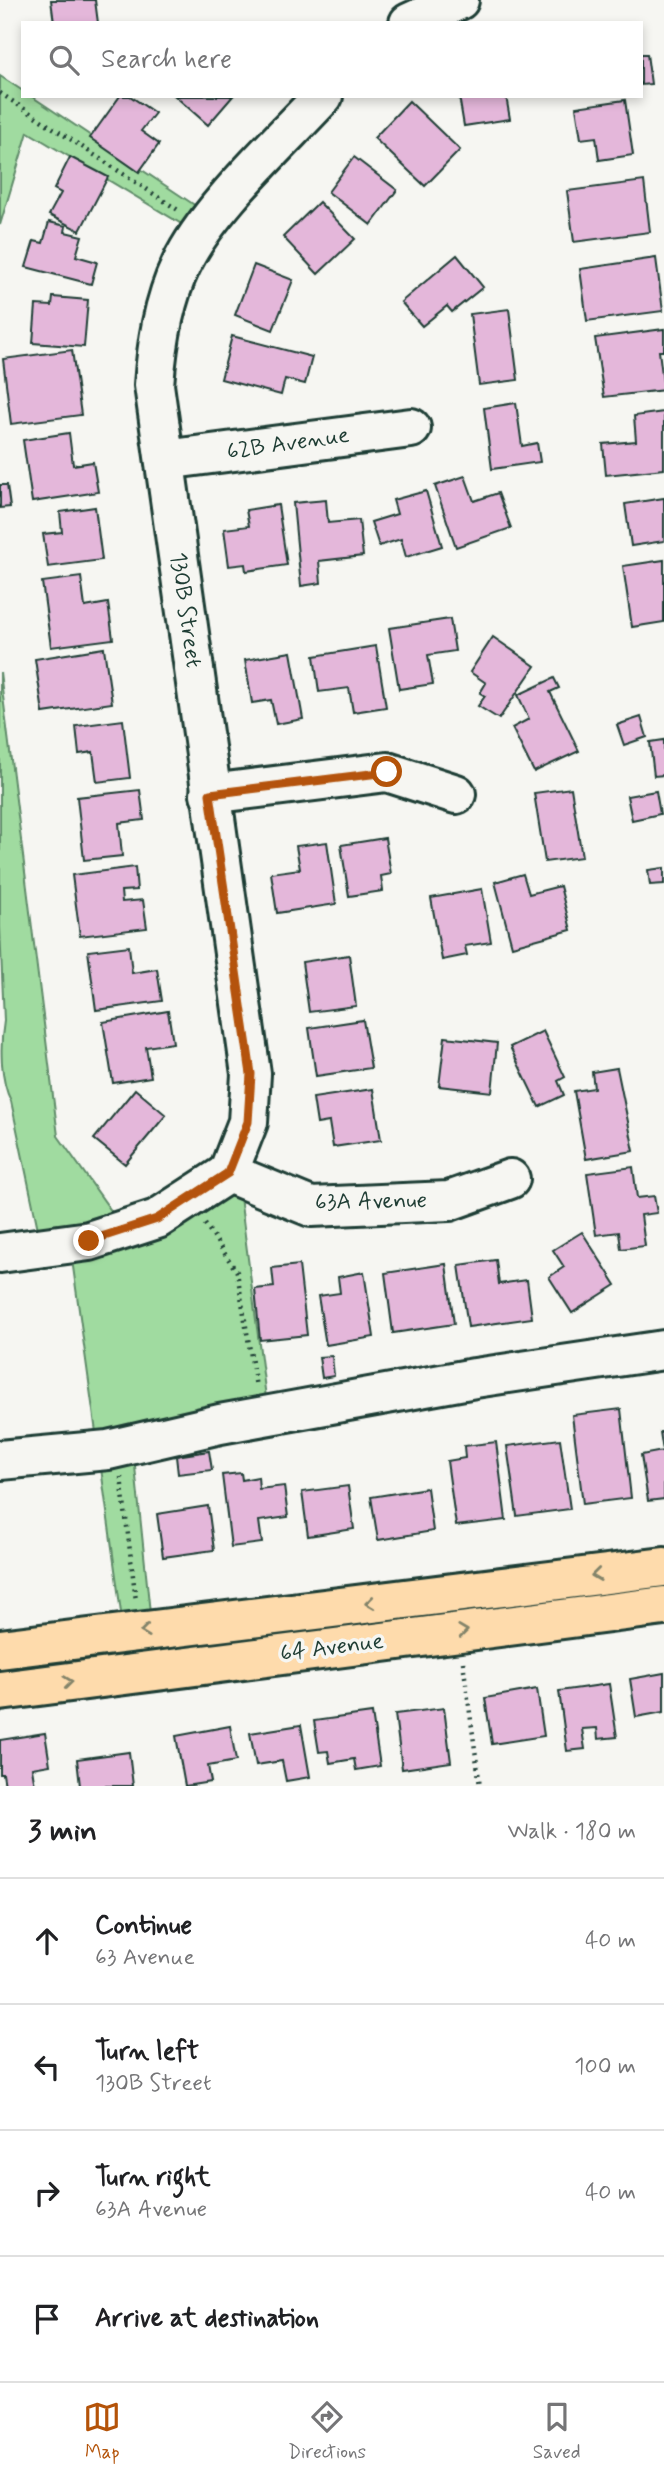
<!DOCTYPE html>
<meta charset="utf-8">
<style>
:root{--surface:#fff;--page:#f2f2f2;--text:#202124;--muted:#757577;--line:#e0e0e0;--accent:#b45309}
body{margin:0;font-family:Mynerve,sans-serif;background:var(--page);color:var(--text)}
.stop{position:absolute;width:21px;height:21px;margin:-16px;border:5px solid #b45309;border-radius:50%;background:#fff}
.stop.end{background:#b45309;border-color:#fff;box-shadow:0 2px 7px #0008}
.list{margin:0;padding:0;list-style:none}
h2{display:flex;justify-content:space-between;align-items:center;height:91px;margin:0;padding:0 28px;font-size:30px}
h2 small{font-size:23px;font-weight:400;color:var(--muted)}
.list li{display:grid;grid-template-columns:46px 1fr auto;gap:21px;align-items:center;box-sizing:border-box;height:126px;padding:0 28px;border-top:2px solid var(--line)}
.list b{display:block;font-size:26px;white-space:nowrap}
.list p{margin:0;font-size:23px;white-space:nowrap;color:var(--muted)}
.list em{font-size:23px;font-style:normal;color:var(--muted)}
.icon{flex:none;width:38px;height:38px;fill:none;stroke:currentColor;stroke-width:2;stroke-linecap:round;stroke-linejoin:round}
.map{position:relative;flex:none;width:664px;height:1786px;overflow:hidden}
.search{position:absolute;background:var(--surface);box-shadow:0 4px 10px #0003;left:21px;right:21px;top:21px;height:77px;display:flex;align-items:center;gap:18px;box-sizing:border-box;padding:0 24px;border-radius:0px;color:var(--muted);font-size:26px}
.sheet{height:595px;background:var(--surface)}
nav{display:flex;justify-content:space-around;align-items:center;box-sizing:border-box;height:98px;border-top:2px solid var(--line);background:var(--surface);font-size:19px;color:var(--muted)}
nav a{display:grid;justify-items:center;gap:4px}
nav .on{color:var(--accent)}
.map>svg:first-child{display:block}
.green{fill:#a0dba0;stroke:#608c6a;stroke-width:2}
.building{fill:#e4b7da;stroke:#1f3d34;stroke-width:2}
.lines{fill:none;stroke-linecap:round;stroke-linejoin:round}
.minor-casing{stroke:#1f3d34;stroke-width:44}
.major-casing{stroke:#1f3d34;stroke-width:44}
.path{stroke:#1f3d34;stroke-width:4.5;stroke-dasharray:2 5;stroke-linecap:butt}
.minor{stroke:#f6f6f2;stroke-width:38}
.major{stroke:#fedbac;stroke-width:38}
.oneway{stroke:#83846a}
.route{stroke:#b45309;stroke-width:9}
.labels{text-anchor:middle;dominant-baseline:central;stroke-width:7;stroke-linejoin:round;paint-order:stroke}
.street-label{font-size:23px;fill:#1f3d34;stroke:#f6f6f2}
</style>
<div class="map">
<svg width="664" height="1786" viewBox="0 0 664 1786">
<rect width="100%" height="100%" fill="#f6f6f2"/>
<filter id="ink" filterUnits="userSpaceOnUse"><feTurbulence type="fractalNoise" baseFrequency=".0143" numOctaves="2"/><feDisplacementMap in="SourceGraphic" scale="14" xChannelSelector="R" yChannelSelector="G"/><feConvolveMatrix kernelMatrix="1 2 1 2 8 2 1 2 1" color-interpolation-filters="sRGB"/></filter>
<g filter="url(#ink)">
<g class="green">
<polygon points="0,76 23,91 23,96 31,96 196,206 185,226 28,132 0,225"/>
<path d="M0 672 58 1136 114 1215 39 1234 11 1101C0 1080 0 1045 4 1021L0 927Z"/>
<polygon points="239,1189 267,1405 132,1437 151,1623 123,1627 70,1245"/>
</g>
<g class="building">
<polygon points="51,0 95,0 98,23 54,23"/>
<polygon points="641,54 647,54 651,84 641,85"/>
<polygon points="120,96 130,96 155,113 141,131 159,144 139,172 90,138"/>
<polygon points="175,96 233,96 208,125"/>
<polygon points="459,96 506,96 510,119 464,126"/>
<polygon points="625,100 633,155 599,160 596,137 581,139 576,107"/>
<polygon points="409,101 460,150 425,186 374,138"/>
<polygon points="70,157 108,177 80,231 49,215 61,193 54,189"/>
<polygon points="354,157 397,190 371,225 328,192"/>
<polygon points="644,181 650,232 574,242 567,191"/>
<polygon points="319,202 355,239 318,274 283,237"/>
<polygon points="49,222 66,226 65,232 82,236 76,256 97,262 91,284 26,267 34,241 43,243"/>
<polygon points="457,255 483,287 452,312 447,306 422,326 401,302"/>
<polygon points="656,258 663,311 587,321 580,269"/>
<polygon points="254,265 293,280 273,330 235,315"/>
<polygon points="53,297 88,300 84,347 33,343 36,305 52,306"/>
<polygon points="509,309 518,380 479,385 470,314"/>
<polygon points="664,329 664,351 659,351 664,390 604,397 595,338"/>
<polygon points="232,336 312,357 305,384 285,379 281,395 221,379"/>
<polygon points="72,350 81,415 11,424 3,359"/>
<polygon points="516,403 522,446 537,443 540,462 492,469 484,408"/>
<polygon points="664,412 664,469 606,475 603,444 636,441 634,416"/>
<polygon points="69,433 73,465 93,462 98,492 32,502 23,440"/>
<polygon points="465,476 474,501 498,493 511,528 456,547 435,486"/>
<polygon points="0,485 7,485 10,507 0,508"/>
<polygon points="426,491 442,546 406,557 401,539 379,546 371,522 397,514 393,500"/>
<polygon points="664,498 664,541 631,546 625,504"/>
<polygon points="326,500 328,523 359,520 363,556 319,561 321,583 301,586 293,503"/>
<polygon points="278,505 287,565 246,571 245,564 229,566 224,529 249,526 246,510"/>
<polygon points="95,507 102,560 48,567 43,534 62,532 60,512"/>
<polygon points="664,560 664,622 632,627 623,566"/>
<polygon points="81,577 85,607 108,603 113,639 51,647 42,582"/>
<polygon points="450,619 455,651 428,655 433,684 399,689 389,628"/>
<polygon points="493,637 535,666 499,719 478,706 485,696 480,693 486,683 470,672"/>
<polygon points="376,646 386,707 353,712 349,688 319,692 314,656"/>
<polygon points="104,648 112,703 43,713 35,659"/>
<polygon points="291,652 303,719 276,724 271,700 252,703 245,660"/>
<polygon points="554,678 559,688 550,692 579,751 534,772 512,728 529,719 518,695"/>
<polygon points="641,717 647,737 624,745 617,725"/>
<polygon points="123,720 130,778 97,782 93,752 79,754 76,726"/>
<polygon points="664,740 664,775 654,776 650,742"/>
<polygon points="571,788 582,857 545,862 534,793"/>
<polygon points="140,790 144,820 119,823 122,856 84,860 77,797"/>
<polygon points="656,791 660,814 632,820 627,796"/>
<polygon points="385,838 391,874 381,876 383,891 349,896 341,845"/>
<polygon points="327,842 336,904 277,913 271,873 300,869 296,846"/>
<polygon points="135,867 137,890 121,891 122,902 143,900 147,928 80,936 72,875"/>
<polygon points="664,868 664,884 650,885 648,870"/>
<polygon points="523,874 529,894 560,886 571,930 512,946 495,882"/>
<polygon points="482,889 491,942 465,946 467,955 442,960 431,898"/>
<polygon points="129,946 132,973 157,969 162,1001 96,1010 88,951"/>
<polygon points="349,955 356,1006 309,1012 302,962"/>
<polygon points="168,1011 173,1043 146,1047 151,1077 113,1083 103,1022"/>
<polygon points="363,1020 371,1068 316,1076 309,1028"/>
<polygon points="543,1031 565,1077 558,1081 564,1095 539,1107 510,1047"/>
<polygon points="445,1037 497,1043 492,1092 439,1086"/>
<polygon points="617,1068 634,1151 586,1159 574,1091 594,1088 592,1072"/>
<polygon points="135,1089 166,1115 125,1164 94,1139"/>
<polygon points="373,1089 381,1140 333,1147 329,1122 317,1124 313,1098"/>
<polygon points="633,1167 637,1198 654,1196 657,1213 641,1215 645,1246 621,1249 619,1232 596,1235 587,1173"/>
<polygon points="582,1232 616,1285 572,1313 549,1277 564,1267 553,1250"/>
<polygon points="496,1260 499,1284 527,1280 532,1318 468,1327 459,1265"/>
<polygon points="446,1264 454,1324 393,1333 385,1273"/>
<polygon points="299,1265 307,1335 260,1340 255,1289 274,1287 272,1268"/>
<polygon points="364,1272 374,1337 326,1345 318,1296 340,1293 338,1277"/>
<polygon points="332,1356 334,1376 322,1378 319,1357"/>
<polygon points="621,1409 631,1498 583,1504 572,1415"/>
<polygon points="660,1432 664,1432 664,1499 648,1501 641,1455 663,1451"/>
<polygon points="560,1439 570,1509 517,1516 507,1446"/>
<polygon points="496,1442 506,1520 456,1526 447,1461 465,1458 464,1446"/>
<polygon points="209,1451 212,1470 178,1474 176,1456"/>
<polygon points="241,1473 242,1480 258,1477 259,1489 284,1486 288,1517 259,1521 262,1543 231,1547 222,1475"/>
<polygon points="348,1486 354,1529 308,1536 302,1492"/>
<polygon points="427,1488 433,1531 378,1540 371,1497"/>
<polygon points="208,1506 214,1550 163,1557 157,1514"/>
<polygon points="664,1673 664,1712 636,1717 630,1679"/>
<polygon points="609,1684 617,1737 598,1739 597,1728 582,1729 585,1749 567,1751 559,1691"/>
<polygon points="537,1689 544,1736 492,1744 485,1698"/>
<polygon points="444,1708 451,1762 402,1769 395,1714"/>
<polygon points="372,1713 380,1766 356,1770 354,1759 330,1763 328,1751 319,1752 314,1721"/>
<polygon points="301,1725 310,1777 286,1781 282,1761 256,1765 250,1733"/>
<polygon points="230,1726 236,1761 208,1766 211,1782 185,1786 176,1736"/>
<polygon points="45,1733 50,1765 32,1768 35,1786 5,1786 3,1774 0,1774 0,1740"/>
<polygon points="129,1752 133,1786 80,1786 77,1759"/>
</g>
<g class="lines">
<g class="minor-casing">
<g id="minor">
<polyline points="409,23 459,0"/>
<polyline points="165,460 411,428"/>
<polyline points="210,794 387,772 456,794"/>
<path d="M228 1173 248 1122 251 1074 154 385C157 345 163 302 181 265 207 209 280 143 323 96"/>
<polyline points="228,1173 311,1207 449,1201 510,1179"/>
<polyline points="0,1253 89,1241 157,1219 228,1173"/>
<polyline points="0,1460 108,1450 220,1424 475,1378 664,1350"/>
</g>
</g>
<g class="major-casing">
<g id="major">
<polyline points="0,1649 664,1567"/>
<polyline points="0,1691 664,1606"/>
</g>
</g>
<g class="path">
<polyline points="0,93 178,210"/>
<polyline points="205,1224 237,1272 256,1387"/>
<polyline points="121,1477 136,1601"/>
<polyline points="463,1662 480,1786"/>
</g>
<use href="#minor" class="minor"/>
<use href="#major" class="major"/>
</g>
<defs><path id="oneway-chevron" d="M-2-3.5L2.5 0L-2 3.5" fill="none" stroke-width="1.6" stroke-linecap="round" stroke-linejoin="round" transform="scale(1.75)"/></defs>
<g class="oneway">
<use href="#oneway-chevron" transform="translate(596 1575) rotate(173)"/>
<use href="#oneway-chevron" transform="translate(370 1603) rotate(173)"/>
<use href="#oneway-chevron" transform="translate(145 1631) rotate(173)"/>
<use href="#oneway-chevron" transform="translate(463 1631) rotate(-7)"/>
<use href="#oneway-chevron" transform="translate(68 1682) rotate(-7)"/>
</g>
</g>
<g class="lines" filter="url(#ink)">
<polyline class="route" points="89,1241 157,1219 228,1173 248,1122 251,1074 210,794 387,772"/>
</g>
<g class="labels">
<g class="street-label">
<text transform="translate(288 444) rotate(-8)">62B Avenue</text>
<text transform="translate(185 610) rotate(82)">130B Street</text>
<text transform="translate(371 1202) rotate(-1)">63A Avenue</text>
<text transform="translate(332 1648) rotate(-7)">64 Avenue</text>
</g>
</g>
</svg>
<div class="stop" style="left:387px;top:772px"></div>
<div class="stop end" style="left:89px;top:1241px"></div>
<div class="search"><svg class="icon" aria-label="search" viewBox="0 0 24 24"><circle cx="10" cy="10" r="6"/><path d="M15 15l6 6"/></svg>Search here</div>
</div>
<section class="sheet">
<h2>3 min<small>Walk · 180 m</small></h2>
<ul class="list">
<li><svg class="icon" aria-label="ahead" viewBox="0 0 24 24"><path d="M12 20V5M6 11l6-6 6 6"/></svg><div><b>Continue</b><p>63 Avenue</p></div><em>40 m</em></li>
<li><svg class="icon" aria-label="left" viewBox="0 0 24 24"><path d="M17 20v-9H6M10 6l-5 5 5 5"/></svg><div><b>Turn left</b><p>130B Street</p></div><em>100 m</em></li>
<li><svg class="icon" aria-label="right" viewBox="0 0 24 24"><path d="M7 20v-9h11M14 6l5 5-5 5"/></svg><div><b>Turn right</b><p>63A Avenue</p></div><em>40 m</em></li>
<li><svg class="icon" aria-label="arrive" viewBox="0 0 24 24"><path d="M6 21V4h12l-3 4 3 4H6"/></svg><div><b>Arrive at destination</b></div></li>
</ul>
</section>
<nav>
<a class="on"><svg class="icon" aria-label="map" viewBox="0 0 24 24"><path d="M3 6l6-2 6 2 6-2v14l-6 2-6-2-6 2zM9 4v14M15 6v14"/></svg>Map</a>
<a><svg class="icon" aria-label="directions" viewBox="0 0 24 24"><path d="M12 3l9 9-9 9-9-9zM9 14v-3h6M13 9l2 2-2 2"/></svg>Directions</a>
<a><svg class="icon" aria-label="saved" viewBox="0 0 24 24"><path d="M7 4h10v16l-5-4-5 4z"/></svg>Saved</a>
</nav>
